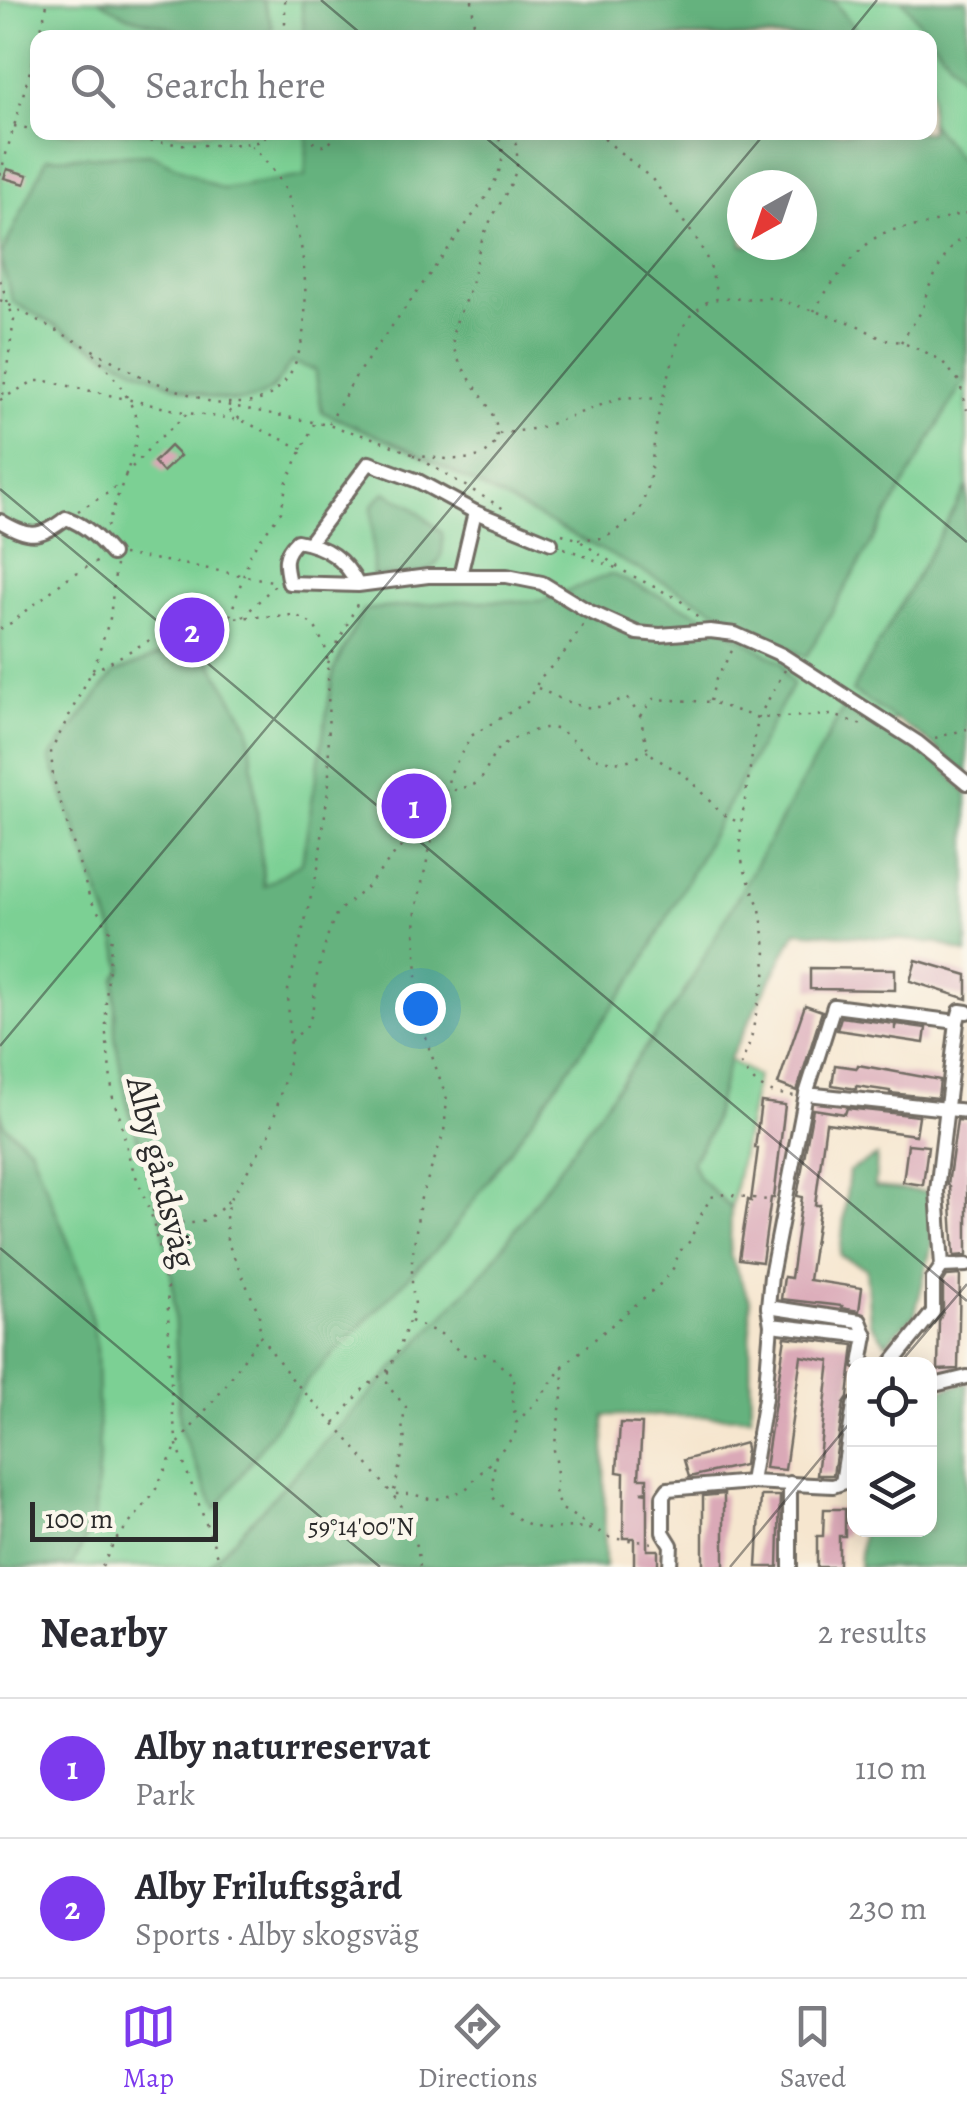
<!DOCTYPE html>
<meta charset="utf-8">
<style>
:root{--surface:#fff;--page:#f7f7f7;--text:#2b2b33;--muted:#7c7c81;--line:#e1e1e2;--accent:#7c3aed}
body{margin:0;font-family:Alegreya,serif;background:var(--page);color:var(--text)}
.controls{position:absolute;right:30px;bottom:30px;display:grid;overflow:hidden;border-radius:20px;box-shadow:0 5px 25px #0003}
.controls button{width:90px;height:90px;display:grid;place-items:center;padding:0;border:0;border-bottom:2px solid var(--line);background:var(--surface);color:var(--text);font:50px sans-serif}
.compass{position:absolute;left:727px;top:170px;width:90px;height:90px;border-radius:50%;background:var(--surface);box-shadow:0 5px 25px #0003;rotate:220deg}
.scale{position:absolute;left:30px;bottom:25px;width:188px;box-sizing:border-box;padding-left:10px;border:5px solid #2b2b2b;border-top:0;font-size:28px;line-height:35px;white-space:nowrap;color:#2b2b2b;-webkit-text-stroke:8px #fbf7ec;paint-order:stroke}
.you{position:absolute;left:420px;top:1008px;width:35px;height:35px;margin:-25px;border:8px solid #fff;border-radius:50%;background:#1a73e8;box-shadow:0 0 0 15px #1a73e833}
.badge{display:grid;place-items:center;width:65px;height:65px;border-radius:50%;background:var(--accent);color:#fff;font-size:32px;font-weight:700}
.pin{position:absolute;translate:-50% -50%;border:5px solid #fff;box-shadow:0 2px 10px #0006}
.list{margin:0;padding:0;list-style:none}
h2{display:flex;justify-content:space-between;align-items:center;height:130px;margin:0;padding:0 40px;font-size:42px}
h2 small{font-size:32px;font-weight:400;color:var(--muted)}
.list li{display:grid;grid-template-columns:65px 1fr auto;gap:30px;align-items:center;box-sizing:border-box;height:140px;padding:0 40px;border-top:2px solid var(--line)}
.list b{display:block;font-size:38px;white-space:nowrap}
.list p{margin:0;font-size:32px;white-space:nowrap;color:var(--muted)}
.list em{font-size:32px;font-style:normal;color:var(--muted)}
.icon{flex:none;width:55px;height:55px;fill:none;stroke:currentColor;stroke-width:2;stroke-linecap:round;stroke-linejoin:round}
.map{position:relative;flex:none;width:967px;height:1567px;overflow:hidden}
.search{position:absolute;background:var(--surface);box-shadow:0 5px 25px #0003;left:30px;right:30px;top:30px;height:110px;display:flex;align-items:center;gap:25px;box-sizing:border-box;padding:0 35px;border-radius:20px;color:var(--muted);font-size:38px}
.sheet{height:410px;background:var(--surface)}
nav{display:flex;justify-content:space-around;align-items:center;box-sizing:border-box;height:140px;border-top:2px solid var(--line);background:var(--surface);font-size:28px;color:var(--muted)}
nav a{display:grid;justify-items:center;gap:5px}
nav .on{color:var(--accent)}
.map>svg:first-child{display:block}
.green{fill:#7cd094;stroke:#547e60;stroke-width:2.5;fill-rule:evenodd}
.forest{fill:#65b27e;stroke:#486e54;stroke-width:2.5;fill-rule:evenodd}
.building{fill:#daa9b7}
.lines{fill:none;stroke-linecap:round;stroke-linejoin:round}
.minor-casing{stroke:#726c64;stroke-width:18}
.path{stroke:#726c64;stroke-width:2.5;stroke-dasharray:2.5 8;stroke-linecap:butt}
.minor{stroke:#fff;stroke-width:12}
.ticks{fill:none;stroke:#2b2b2b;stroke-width:2.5;stroke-opacity:0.45}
.labels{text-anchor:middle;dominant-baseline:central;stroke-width:10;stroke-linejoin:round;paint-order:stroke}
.street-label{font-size:35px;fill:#2b2b2b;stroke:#fbf7ec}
.ticks-label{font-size:25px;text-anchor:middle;fill:#2b2b2b;stroke:#fbf7ec;stroke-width:10;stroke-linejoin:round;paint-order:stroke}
</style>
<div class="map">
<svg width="967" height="1567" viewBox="0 0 967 1567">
<rect width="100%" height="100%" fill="#fbf7ec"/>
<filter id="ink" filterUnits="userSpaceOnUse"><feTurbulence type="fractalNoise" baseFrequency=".01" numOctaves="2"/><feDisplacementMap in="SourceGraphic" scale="20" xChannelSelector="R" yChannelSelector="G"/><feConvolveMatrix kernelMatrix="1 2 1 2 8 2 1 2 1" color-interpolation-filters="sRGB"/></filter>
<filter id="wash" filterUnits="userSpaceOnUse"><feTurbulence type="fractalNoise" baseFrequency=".0048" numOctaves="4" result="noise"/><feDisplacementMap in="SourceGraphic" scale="40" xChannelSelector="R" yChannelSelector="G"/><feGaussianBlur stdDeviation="2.25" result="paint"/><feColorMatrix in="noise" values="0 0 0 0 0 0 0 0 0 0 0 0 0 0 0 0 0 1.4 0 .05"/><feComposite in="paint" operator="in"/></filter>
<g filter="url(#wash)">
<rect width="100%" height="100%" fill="#f6e6cf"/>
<g class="green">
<path d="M0 0H967V686L863 736 596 1281 564 1567H0ZM38 38H930V132H38ZM742 185H802V245H742Z"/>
<polygon points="729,1060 757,1076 731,1208 699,1178 692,1162 710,1131"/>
</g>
<g class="forest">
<polygon points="98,0 263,0 273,28 258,37 201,37 127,16"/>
<polygon points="301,0 833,0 862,37 305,37"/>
<polygon points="902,0 967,0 967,84"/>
<path d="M930 122 967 169V375L806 657 412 451 322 412 315 370 291 362C283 374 275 390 261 396 208 422 63 329 13 302L0 258 47 158 151 154 222 189 305 176 308 133 930 132ZM742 185H802V245H742Z"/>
<polygon points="967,487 967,774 925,739 852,691"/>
<path d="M385 492 410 505 442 533C449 582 407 574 373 576L372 505Z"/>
<polygon points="611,574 702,615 782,663 786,675 793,684 638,972 446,1239 310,1378 216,1510 180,1429 173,1286 162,1218 127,1103 115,1037 115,979 122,969 113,932 50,758 114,673 198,639 249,727 264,886 302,862 334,669 363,610 459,601 541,601"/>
<polygon points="846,704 921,751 944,768 967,794 967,954 939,943 796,931 729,1060 710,1131 692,1161 699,1178 731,1208 730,1255 750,1301 751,1417 604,1415 605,1567 208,1567 486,1270 682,996"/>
<polygon points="0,1108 4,1125 30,1147 84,1281 97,1349 99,1458 94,1521 72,1567 0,1567"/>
<polygon points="877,1156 875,1187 928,1192 932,1244 915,1314 886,1343 870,1322 866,1268 840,1256 849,1171"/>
<polygon points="967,1383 967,1567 859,1567 862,1530 930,1530 930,1392"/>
</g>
<g id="blocks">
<g class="building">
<polygon points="7,169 28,175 25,184 4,178"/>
<polygon points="170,446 180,456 163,472 154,462"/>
<polygon points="916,960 967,975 967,999 910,981"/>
<polygon points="810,968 895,969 895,990 810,989"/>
<polygon points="805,1005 822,1011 797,1091 778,1084"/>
<polygon points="841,1017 895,1024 895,1030 897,1024 926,1028 924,1043 837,1030"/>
<polygon points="835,1065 857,1068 858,1065 940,1080 938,1098 890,1093 890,1091 856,1086 856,1089 832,1085"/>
<polygon points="761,1102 785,1105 774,1198 771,1198 762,1262 739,1259 748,1200 751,1201 758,1148 755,1148"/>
<polygon points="847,1108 919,1116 916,1135 826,1123 815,1205 820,1205 809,1280 862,1288 859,1311 841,1308 842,1306 781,1299 784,1277 791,1278 802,1197 797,1196 813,1109 845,1114"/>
<polygon points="957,1120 967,1121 967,1255 954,1256 950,1186 948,1185"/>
<polygon points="908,1144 928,1146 923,1185 903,1182"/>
<polygon points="960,1275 958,1369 938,1370 939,1321 943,1312 943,1282 947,1276"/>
<polygon points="785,1337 854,1345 848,1397 844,1403 833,1475 817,1475 830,1361 801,1356 785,1470 765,1468"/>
<polygon points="620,1423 642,1424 639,1478 647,1478 647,1491 641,1492 647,1493 647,1550 658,1550 658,1567 634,1567 634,1538 623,1538 624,1473 617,1472"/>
<polygon points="745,1443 746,1449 744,1465 689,1477 684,1460"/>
<polygon points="724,1494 724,1567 703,1567 703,1496"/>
<polygon points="761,1496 780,1496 778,1567 757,1567"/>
<polygon points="824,1509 845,1509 845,1536 839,1536 839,1567 817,1567 817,1536 823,1536"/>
</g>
</g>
</g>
<g filter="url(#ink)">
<use href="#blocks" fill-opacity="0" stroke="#726c64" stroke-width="2.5"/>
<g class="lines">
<g class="minor-casing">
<g id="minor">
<path d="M0 521C28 538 40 539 66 518 87 526 98 538 112 554"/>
<polyline points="309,543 369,463 418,481 475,512 551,543"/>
<polyline points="460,576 475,512"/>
<path d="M358 585C345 559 326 546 297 541 282 555 285 565 289 583L358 585 428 576H507L542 583 588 611 637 633 660 635 710 631 735 634 782 655 917 742 967 783"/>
<polyline points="957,1022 960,1011 967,1012"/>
<polyline points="806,1094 771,1276 768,1307 771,1325 866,1336 861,1364"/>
<polyline points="942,1266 967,1265"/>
<polyline points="768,1307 860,1321 866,1336"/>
<polyline points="891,1364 933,1312 933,1279 942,1266 937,1191 957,1022 834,1006 806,1094 948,1109 967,1111"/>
<polyline points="930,1386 967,1377"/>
<polyline points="751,1482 765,1398 771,1325"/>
<polyline points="790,1483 790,1567"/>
<polyline points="670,1567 671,1545 663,1532 663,1496 668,1489 751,1482 833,1486 842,1483 854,1405"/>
</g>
</g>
<g class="path">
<polyline points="285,0 285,38"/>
<polyline points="472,0 475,38"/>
<polyline points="39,38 48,0"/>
<polyline points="14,126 38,130"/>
<path d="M67 132C133 138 198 152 263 141L267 132"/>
<polyline points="307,132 314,143 326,147 339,132"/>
<polyline points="596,132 652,179 698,241 710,265 717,296"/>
<polyline points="516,134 530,132"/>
<polyline points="0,175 38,43"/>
<polyline points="0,280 14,320 3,395"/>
<polyline points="0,300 146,379 211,402 328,425 376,439 412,454 504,509"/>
<path d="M814 311C824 292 861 243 882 234 897 227 912 228 928 224 941 221 953 215 967 213"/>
<polyline points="901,342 923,309 927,291 941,263 954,243 967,238"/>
<path d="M94 353C110 372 137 403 137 428 138 452 114 501 107 527"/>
<polyline points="0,400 34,381 47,381 188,413 241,420 224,406"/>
<path d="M228 403C241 403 254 404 266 397 313 373 308 289 301 246 299 238 296 231 294 224 292 213 291 203 287 193 281 178 261 155 249 144"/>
<polyline points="243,421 307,451"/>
<path d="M329 424 357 374 489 193C499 173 511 151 494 132"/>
<polyline points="499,434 539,428 623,397 660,399"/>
<path d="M413 455C433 458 481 466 493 446 513 413 448 371 453 335 455 320 464 305 469 291 475 272 477 250 485 232 494 211 510 191 516 170 519 160 516 142 513 132"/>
<polyline points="125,475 153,444 187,414"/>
<polyline points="78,511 111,491 120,481"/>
<polyline points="562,534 577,539 627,573 680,600 699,619"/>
<polyline points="578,539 605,538 634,518 641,507 649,484 657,420 681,330 691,315 707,302 717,299 773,298 855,324 882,339 901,342 925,352 941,360 959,381 967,410"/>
<polyline points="564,548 621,570"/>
<path d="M123 555C175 561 226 573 278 582"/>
<polyline points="116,565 110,618 95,665 51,751 53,777 90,899 112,934 106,999 106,1034 113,1099 120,1118 130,1161 152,1217 167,1288 172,1407 177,1445 222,1567"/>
<polyline points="230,616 252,550 281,512 287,481 314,424"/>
<polyline points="243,617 276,584"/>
<polyline points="0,629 11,623 69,577 102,559"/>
<polyline points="328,663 360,598"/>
<path d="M785 670 758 718 741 825 740 848 743 866 760 909 766 948 765 981 760 994 751 1039 741 1065C759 1089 765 1093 795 1096"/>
<polyline points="92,672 186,620 295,615 314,625 325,647 328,663 329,783 318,868 288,990 290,1058 270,1133 232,1197 226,1214 227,1241 259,1314 260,1336 293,1380 340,1430 404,1509 417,1546 420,1567"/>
<path d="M538 688C557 697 581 712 603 706 611 704 618 700 627 698L640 716 648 751 657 759 686 776 721 813 741 824"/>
<polyline points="710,701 716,679 733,649"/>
<polyline points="640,716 653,699 711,702 758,718 833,715 865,726"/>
<polyline points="935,738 967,729"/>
<path d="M442 808 456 788C488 787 482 771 497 750 502 742 535 729 545 728 564 727 571 740 584 751 602 766 631 764 648 751"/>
<polyline points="290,1041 306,1028 312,1014 317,975 329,931 337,912 364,890 400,848 437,814"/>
<path d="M152 1210C185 1230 205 1228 231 1198"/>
<polyline points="411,1321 441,1334 462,1354 473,1357 484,1354 496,1359 503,1368 512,1374 515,1384 511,1395 516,1420"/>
<polyline points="563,1366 564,1383 554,1450 557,1466 555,1497 562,1509 610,1538 654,1543"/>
<polyline points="388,1371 387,1385 406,1407 402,1425 405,1441 395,1488 392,1494 412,1494 433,1500 452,1495 466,1489 515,1435 516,1423 540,1398 563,1366 665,1280 674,1267 679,1252 691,1240 696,1224 711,1197 725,1194 774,1201"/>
<polyline points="335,1423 364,1388 388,1370 399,1349 415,1304 412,1287 412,1260 420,1201 444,1132 447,1099 427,1042 418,1000 415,930 416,910 433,834 451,772 471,736 527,702 541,677 562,656 584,624"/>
<path d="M496 1456 493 1475V1497C506 1512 530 1530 551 1529 569 1528 573 1525 592 1530"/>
<polyline points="102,1567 114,1542 153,1495 177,1445 224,1388 258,1338"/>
</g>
<use href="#minor" class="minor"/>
</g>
</g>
<path class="ticks" d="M321 0 366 38M846 38 877 0M479 132 967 542M0 489 967 1301M0 1046 766 132M0 1248 380 1567M899 1364 967 1284M730 1567 854 1418"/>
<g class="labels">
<g class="street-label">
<text transform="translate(162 1172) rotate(76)">Alby gårdsväg</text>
</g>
</g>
<g class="ticks-label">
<text x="361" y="1535">59°14'00"N</text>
</g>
</svg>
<div class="controls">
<button><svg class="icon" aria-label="locate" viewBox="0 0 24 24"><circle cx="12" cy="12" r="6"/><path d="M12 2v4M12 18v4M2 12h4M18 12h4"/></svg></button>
<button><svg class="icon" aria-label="layers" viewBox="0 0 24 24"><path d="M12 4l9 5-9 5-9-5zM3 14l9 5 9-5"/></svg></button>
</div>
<svg class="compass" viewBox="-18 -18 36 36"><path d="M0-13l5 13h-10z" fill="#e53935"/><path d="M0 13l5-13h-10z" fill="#7c7c81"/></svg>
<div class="scale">100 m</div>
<div class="you"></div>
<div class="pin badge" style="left:414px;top:806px">1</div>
<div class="pin badge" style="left:192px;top:630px">2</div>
<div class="search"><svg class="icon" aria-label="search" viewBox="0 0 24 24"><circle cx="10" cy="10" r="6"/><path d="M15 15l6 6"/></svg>Search here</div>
</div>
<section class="sheet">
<h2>Nearby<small>2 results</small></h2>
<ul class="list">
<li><span class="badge">1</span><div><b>Alby naturreservat</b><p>Park</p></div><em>110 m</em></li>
<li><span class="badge">2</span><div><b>Alby Friluftsgård</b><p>Sports · Alby skogsväg</p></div><em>230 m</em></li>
</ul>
</section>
<nav>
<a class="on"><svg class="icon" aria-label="map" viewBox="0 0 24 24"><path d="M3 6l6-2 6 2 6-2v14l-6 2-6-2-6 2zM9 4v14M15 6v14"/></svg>Map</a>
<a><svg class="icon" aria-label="directions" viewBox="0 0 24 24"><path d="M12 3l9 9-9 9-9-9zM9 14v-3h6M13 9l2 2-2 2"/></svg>Directions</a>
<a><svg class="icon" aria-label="saved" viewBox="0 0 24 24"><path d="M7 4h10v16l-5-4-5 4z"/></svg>Saved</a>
</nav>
